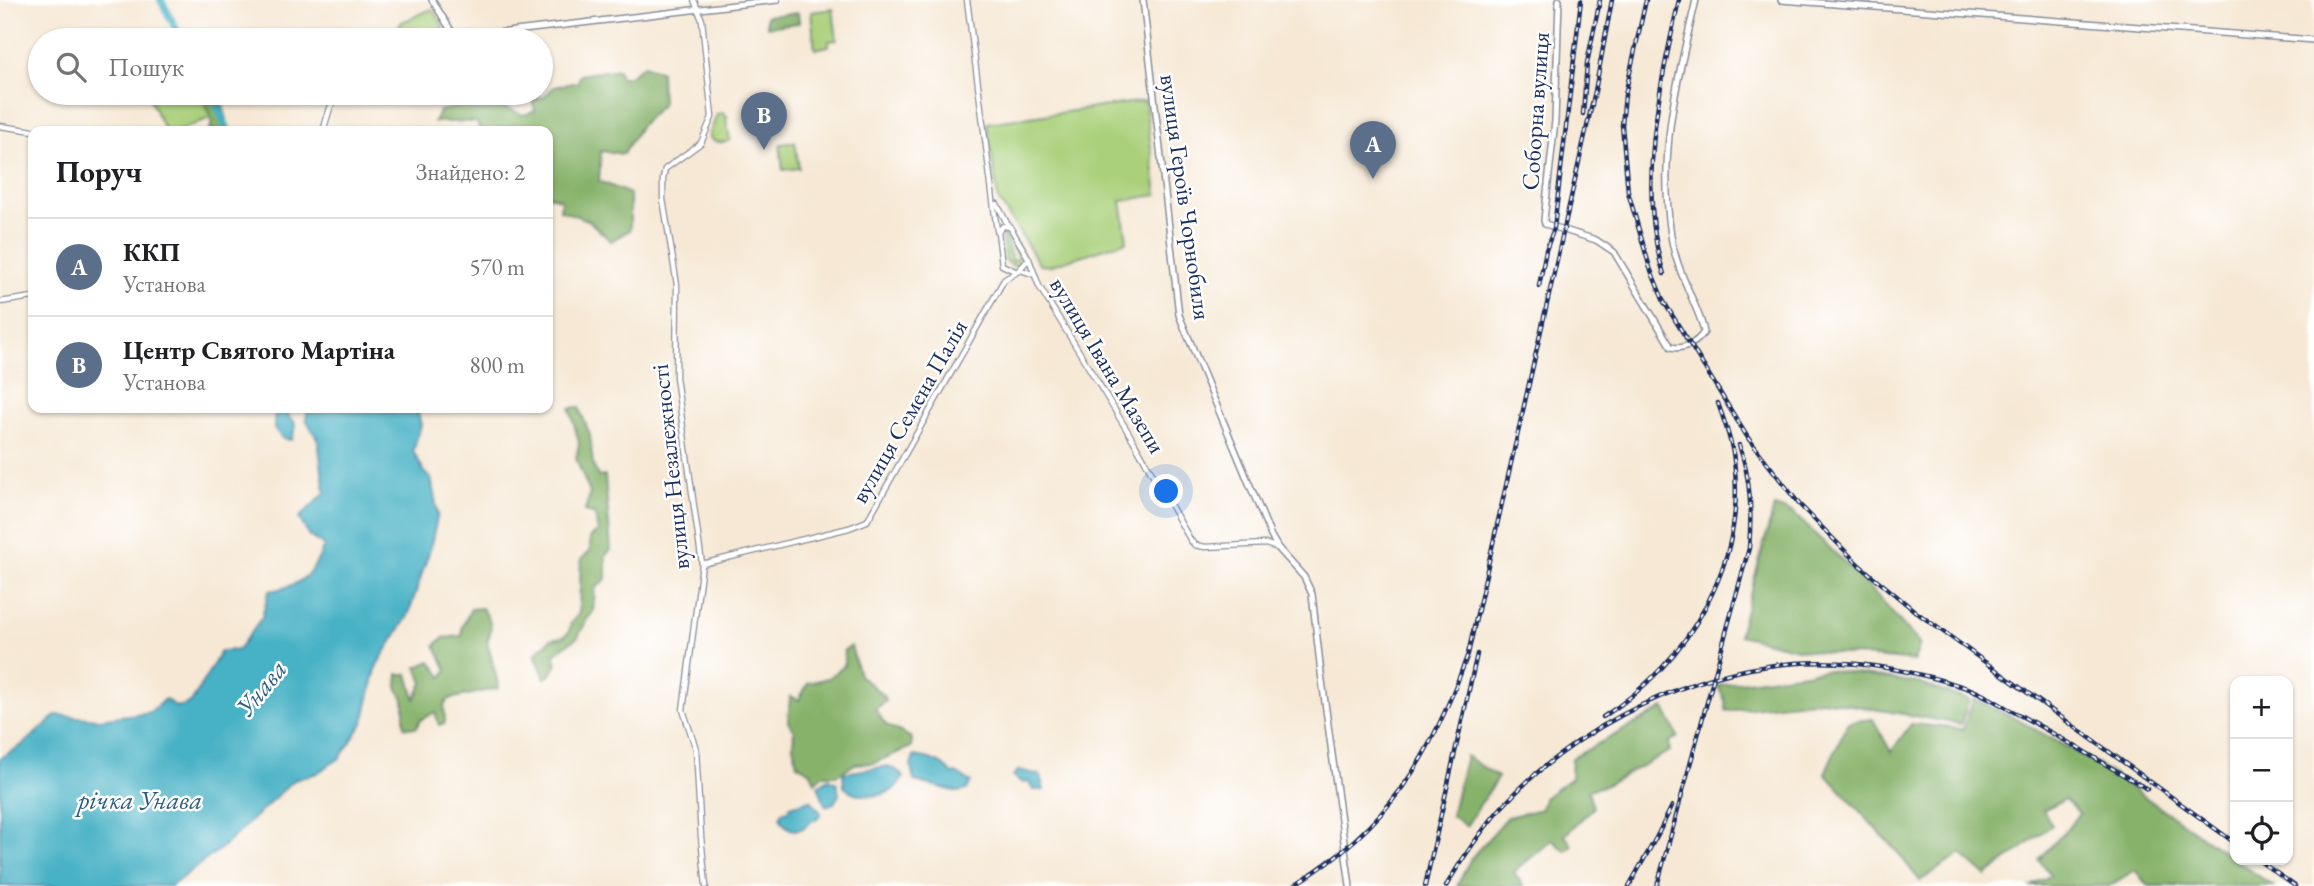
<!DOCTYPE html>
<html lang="uk">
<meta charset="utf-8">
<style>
:root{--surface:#fff;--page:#f2f2f2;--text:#202124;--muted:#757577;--line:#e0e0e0;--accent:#ea580c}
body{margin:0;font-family:"EB Garamond",serif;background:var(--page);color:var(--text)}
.controls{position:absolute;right:21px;bottom:21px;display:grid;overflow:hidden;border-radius:14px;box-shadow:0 2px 5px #0004}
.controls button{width:63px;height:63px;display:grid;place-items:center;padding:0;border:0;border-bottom:2px solid var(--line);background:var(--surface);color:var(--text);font:35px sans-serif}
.you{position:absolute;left:1167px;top:492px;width:24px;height:24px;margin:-18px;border:5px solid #fff;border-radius:50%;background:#1a73e8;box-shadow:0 0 0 10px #1a73e833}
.badge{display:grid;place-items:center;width:46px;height:46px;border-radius:50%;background:var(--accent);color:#fff;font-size:23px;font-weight:700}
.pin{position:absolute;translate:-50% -58px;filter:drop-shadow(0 2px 4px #0008)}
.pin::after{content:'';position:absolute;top:37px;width:24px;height:21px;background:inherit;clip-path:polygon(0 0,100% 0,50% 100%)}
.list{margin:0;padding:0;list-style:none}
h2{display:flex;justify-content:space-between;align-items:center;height:91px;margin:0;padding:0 28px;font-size:30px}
h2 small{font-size:23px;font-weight:400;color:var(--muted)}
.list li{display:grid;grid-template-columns:46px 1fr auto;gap:21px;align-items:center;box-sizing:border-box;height:98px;padding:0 28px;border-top:2px solid var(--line)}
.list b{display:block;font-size:26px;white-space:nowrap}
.list p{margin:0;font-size:23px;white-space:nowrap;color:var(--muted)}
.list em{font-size:23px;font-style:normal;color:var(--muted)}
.icon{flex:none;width:38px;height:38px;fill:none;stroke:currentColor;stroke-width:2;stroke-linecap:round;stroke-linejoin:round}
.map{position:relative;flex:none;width:2314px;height:886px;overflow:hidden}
.search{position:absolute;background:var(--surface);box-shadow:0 2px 5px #0004;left:28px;top:28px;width:525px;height:77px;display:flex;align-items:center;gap:18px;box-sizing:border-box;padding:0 24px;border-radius:38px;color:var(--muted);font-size:26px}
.panel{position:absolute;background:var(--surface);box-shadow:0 2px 5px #0004;left:28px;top:126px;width:525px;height:287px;border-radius:14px}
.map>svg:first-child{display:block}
.green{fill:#aad07b;stroke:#62806c;stroke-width:2}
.forest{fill:#87b26b;stroke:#517064;stroke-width:2}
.water{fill:#47b1c5;stroke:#317092;stroke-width:2}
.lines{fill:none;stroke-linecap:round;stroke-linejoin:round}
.river{stroke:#47b1c5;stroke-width:8}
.tertiary-casing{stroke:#888c99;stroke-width:7}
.secondary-casing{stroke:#888c99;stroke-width:8}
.tertiary{stroke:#fff;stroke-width:4.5}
.secondary{stroke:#fff;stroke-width:5}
.rail-casing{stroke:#1b2f5e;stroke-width:4.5}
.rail{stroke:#fff;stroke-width:2;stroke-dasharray:5;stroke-linecap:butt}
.labels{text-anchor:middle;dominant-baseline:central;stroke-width:5;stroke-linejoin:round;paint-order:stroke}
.street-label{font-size:24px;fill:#1b2f5e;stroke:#fff}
.water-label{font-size:26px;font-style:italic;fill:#2a5c82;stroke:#fff}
</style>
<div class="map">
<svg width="2314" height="886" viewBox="0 0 2314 886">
<rect width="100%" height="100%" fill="#fff"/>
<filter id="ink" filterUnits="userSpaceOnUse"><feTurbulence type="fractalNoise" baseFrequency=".0143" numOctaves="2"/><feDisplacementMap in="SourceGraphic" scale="14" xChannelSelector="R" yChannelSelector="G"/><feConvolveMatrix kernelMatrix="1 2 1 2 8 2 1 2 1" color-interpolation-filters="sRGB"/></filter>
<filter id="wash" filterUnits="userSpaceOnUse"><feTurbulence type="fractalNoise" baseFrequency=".00686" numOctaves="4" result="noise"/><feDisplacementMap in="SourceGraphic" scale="28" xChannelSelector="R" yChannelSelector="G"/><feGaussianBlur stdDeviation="1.57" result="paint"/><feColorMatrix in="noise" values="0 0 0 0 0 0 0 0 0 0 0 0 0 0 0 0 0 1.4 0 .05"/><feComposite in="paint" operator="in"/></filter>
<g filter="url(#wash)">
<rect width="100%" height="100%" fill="#f6e8d4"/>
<g class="green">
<path d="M432 9C439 19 447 27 442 39L399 40 395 30 402 22Z"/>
<polygon points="833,9 837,40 829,41 829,46 815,49 811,12"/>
<polygon points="147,93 203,93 215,116 178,131 165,131"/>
<polygon points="1145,101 1157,195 1121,201 1127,241 1049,266 1040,265 998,199 987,123"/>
<path d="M722 113 728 117 726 119 730 140C723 144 713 143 709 136L717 114Z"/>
<polygon points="795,142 799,168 783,170 780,144"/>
<polygon points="1003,228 1012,262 1018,259 1004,228 1008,229 1023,254 1021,262 1015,267 1005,261 1001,232"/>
</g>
<g class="forest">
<polygon points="798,13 799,23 767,27 766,16"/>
<polygon points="644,65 661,72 662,104 641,125 623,154 601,151 599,181 630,194 630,230 611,241 588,220 560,210 561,200 548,195 548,131 480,131 477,122 434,122 439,111 458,107 456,93 471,93 468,98 470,106 477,110 506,108 523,115 535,111 532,97 543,98 554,87 578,82 580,75 618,69 621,78 629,76"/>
<polygon points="201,93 219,93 227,119 226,131 210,131 212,120"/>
<polygon points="579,407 590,435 593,465 598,477 605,476 611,550 606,555 606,579 595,589 593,612 587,619 578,637 554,654 557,664 551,674 545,678 535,654 551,639 563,637 569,632 571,623 579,613 581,560 590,551 590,537 598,532 595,515 585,511 590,493 576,459 579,443 570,408"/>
<polygon points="1774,507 1793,513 1864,581 1920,644 1914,661 1802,650 1739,635"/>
<path d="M482 608C490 619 494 628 487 641L499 688 449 699 444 705 445 723 439 725 435 712 420 720 416 728 404 727V699L397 688 398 674H408L415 699 423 683 417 667 431 661 442 677 447 670 435 645 443 638 462 636V627L471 609Z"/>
<polygon points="851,646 859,675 883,695 886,701 875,709 886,725 912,738 911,747 874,763 855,764 837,775 822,775 815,782 811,772 797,764 793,746 794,730 788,722 790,696 799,700 808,683 828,678 844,666 844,650"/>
<polygon points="1828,670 1918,683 1969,700 1961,724 1822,700 1726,711 1725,700 1717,685"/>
<polygon points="1974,699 2018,720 2096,763 2273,886 2148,886 2135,870 2109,886 2032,886 2051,875 2039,860 2080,814 2065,799 2043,810 2052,825 1986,876 1961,854 1920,881 1898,853 1825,773 1848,722 1873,719 1891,752 1911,724 1963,729"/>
<polygon points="1664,708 1678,737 1669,742 1670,751 1604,786 1588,790 1593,808 1565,835 1572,846 1565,851 1552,840 1514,872 1523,886 1457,886 1471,858 1508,817 1541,809 1544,798 1571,778 1572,758"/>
<polygon points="1466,756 1498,777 1466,826 1451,815"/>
</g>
<g class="water">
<polygon points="275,408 289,408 289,418 294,421 295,427 292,440 282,438 274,428"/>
<path d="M308 408H417L421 425 413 451 425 473 431 478 438 514 430 549 408 616 377 665 363 723 340 758 317 773 294 780 224 846 171 886H0V758L22 745 57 715 99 719 150 712 165 699 177 707 191 703 221 651 238 650 262 617 269 591C300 587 313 575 324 546L309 536 299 518 325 493 318 440 306 419Z"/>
<path d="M914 756C927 757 945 763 952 774L956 773 971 782 967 790 958 792 914 781 911 766Z"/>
<path d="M888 766 899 772 904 778C899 782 896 788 891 791 877 798 856 797 844 787L843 773Z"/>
<polygon points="1019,770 1040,775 1044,790 1034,790 1029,782 1022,783 1013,776"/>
<polygon points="829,779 837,783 839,795 834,803 826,806 818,786"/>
<path d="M811 800 821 813 817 819 811 821C801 834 787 833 780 817L783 811H788L790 806Z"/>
</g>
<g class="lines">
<g class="river">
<polyline points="161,0 182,40"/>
<polyline points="213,93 228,131"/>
</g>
</g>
</g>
<g filter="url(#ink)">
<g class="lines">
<g class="tertiary-casing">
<g id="tertiary">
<polyline points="694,0 702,20 712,117 701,143 665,169 663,179 663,199 677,285 676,377 702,564 683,710 696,749 701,837 706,886"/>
<polyline points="967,0 997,231"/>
<polyline points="446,40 452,32"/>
<polyline points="460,40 470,38"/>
<polyline points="0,126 34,131"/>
<polyline points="323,131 330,108 339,93"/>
<polyline points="997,204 1009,227"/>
<polyline points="1029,259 1017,272 1002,265 998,232 1003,226 1010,227 1029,259 1039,286 1133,440 1191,541 1195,545 1205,547 1266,544 1278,548"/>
<polyline points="1021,270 1035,275"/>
<polyline points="0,302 33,297"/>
<polyline points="702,564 849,528 867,521 1004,280 1015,273"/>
</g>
</g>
<g class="secondary-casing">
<g id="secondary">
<polyline points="432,0 452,32 478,40"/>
<polyline points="1143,0 1179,315 1271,536 1278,548 1304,577 1312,594 1321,673 1350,886"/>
<path d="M1559 0 1555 121 1544 220 1545 224 1596 240 1614 252 1671 347C1684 350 1697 343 1704 332 1702 321 1697 311 1693 301 1684 280 1674 258 1671 235 1658 150 1677 81 1696 0"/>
<polyline points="1781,0 2314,40"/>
<polyline points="466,34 491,34"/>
<polyline points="481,40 498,33 777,0"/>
</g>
</g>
<use href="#tertiary" class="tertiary"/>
<use href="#secondary" class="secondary"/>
<g class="rail-casing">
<g id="rail">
<polyline points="1646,0 1625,95 1622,125 1628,192 1650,268 1664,302 1748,438 1799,504 1859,565 1916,612 2235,843"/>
<polyline points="1583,114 1587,63 1600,0"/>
<path d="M1664 274C1636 188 1660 85 1679 0"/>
<polyline points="1539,286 1546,250 1554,228 1581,0"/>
<path d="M1603 717C1689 661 1747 564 1734 460 1732 441 1724 421 1718 403"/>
<polyline points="2258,860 2295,886"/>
<path d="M1293 886C1391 825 1429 760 1468 654L1595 91 1612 0"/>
<polyline points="1425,886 1477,654"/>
<path d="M1446 886C1462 859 1480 832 1501 808 1568 734 1670 680 1768 666 1835 656 1904 667 1967 688 1983 693 1999 704 2014 712 2059 736 2103 763 2147 789"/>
<polyline points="1629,886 1657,836 1672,806"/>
<path d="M1657 886 1749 548C1752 512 1751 479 1739 445"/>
</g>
</g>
<use href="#rail" class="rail"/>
</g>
</g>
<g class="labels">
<g class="street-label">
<text transform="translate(1535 111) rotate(-86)">Соборна вулиця</text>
<text transform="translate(1186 197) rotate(82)">вулиця Героїв Чорнобиля</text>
<text transform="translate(1108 365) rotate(59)">вулиця Івана Мазепи</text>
<text transform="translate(909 411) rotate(-60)">вулиця Семена Палія</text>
<text transform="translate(670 467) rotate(-96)">вулиця Незалежності</text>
</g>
<g class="water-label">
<text transform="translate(261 688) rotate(-51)">Унава</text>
<text x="140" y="800">річка Унава</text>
</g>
</g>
</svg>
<div class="controls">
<button>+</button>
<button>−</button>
<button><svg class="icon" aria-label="locate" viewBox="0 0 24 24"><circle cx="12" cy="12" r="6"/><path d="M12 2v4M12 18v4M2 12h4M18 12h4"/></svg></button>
</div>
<div class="you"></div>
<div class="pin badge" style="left:1373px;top:179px;background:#5c6f8a">A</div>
<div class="pin badge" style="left:764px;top:150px;background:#5c6f8a">B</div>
<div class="search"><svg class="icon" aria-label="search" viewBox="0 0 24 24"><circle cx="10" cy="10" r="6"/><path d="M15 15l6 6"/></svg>Пошук</div>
<section class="panel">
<h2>Поруч<small>Знайдено: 2</small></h2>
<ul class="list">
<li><span class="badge" style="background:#5c6f8a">A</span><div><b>ККП</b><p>Установа</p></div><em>570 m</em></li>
<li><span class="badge" style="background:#5c6f8a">B</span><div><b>Центр Святого Мартіна</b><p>Установа</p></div><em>800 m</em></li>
</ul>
</section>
</div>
